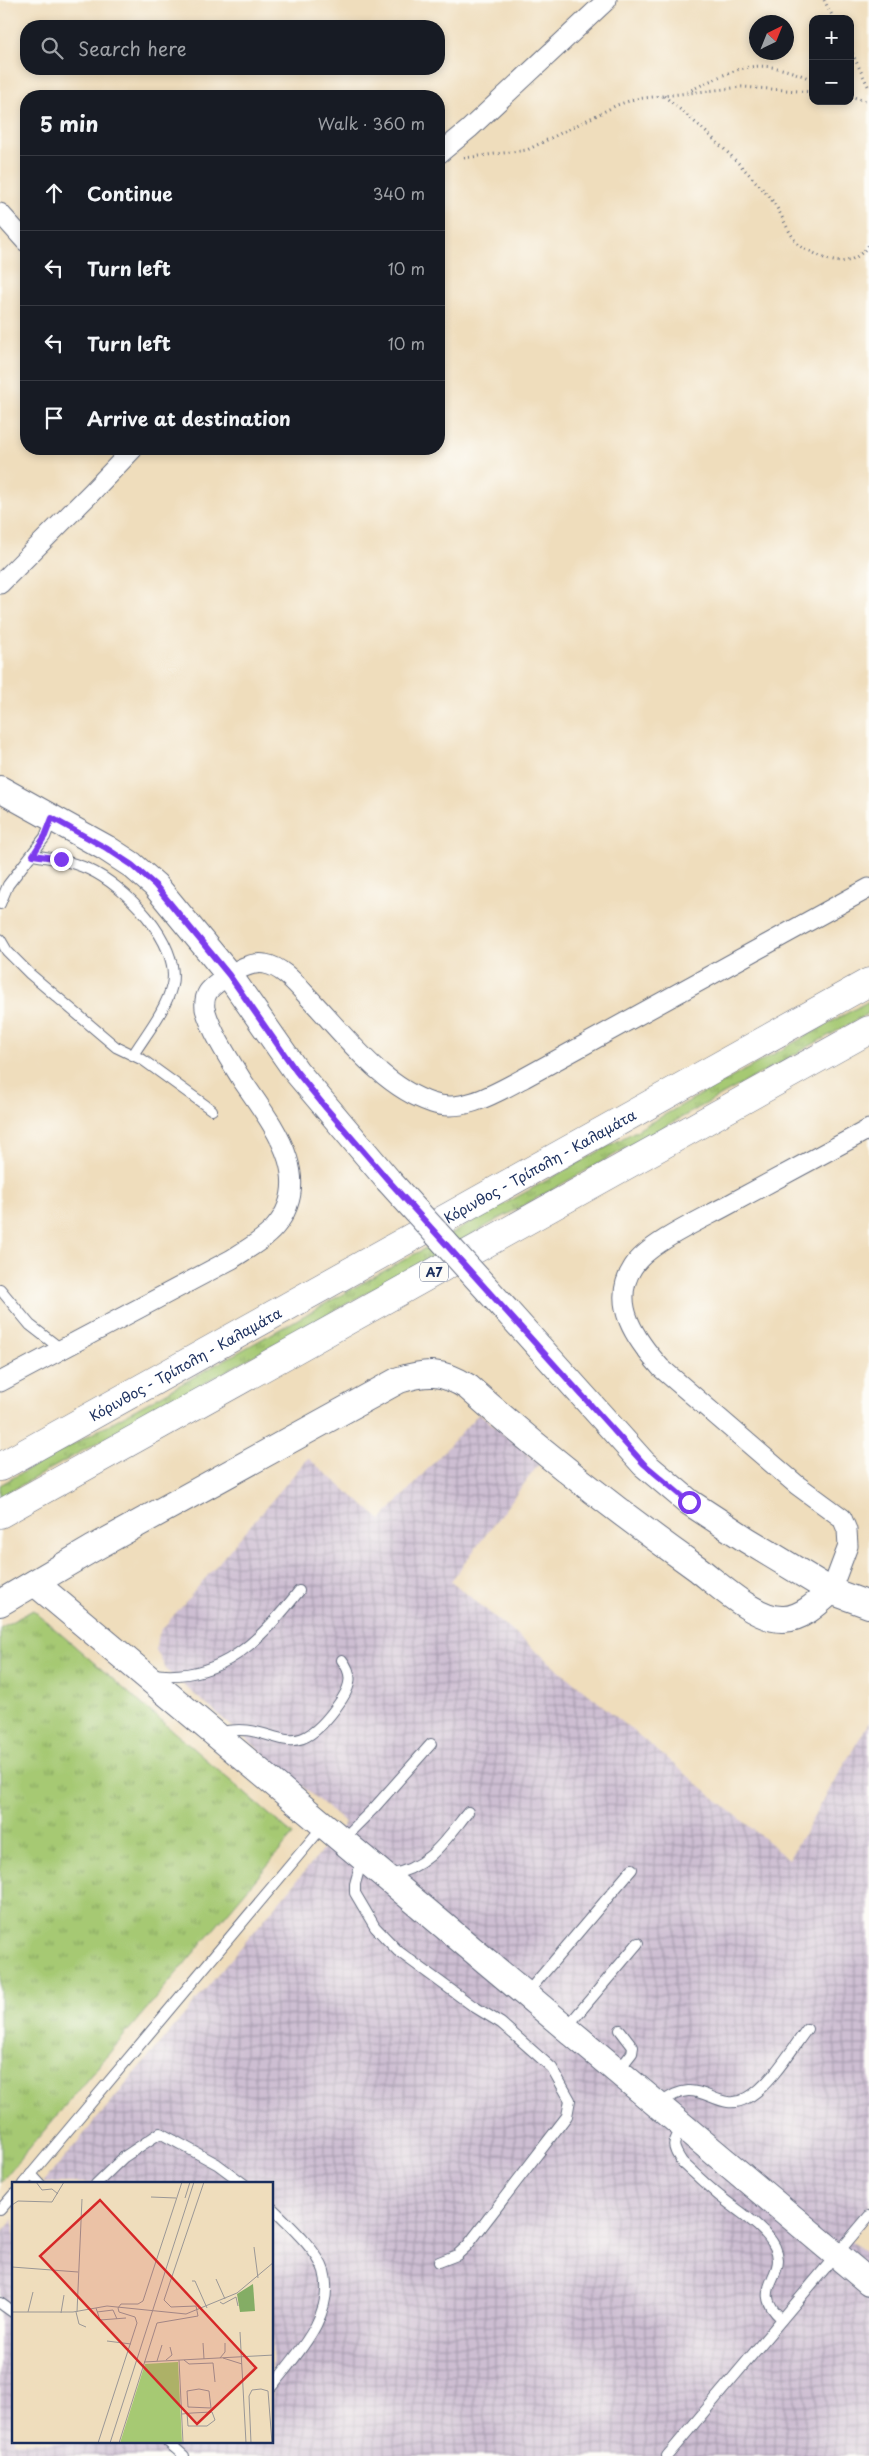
<!DOCTYPE html>
<meta charset="utf-8">
<style>
:root{--surface:#171b24;--page:#20242c;--text:#f1f3f6;--muted:#9ea1a6;--line:#363941}
body{margin:0;font-family:"Playpen Sans",sans-serif;background:var(--page);color:var(--text)}
.controls{position:absolute;right:15px;top:15px;display:grid;overflow:hidden;border-radius:10px;box-shadow:0 2px 8px #0003}
.controls button{width:45px;height:45px;display:grid;place-items:center;padding:0;border:0;border-bottom:1px solid var(--line);background:var(--surface);color:var(--text);font:25px sans-serif}
.compass{position:absolute;left:749px;top:15px;width:45px;height:45px;border-radius:50%;background:var(--surface);box-shadow:0 2px 8px #0003;rotate:43deg}
.stop{position:absolute;width:15px;height:15px;margin:-11px;border:4px solid #7c3aed;border-radius:50%;background:#fff}
.stop.end{background:#7c3aed;border-color:#fff;box-shadow:0 1px 5px #0008}
.list{margin:0;padding:0;list-style:none}
h2{display:flex;justify-content:space-between;align-items:center;height:65px;margin:0;padding:0 20px;font-size:21px}
h2 small{font-size:16px;font-weight:400;color:var(--muted)}
.list li{display:grid;grid-template-columns:32px 1fr auto;gap:15px;align-items:center;box-sizing:border-box;height:75px;padding:0 20px;border-top:1px solid var(--line)}
.list b{display:block;font-size:19px;white-space:nowrap}
.list em{font-size:16px;font-style:normal;color:var(--muted)}
.icon{flex:none;width:28px;height:28px;fill:none;stroke:currentColor;stroke-width:2;stroke-linecap:round;stroke-linejoin:round}
.map{position:relative;flex:none;width:869px;height:2456px;overflow:hidden}
.search{position:absolute;background:var(--surface);box-shadow:0 2px 8px #0003;left:20px;top:20px;width:425px;height:55px;display:flex;align-items:center;gap:12px;box-sizing:border-box;padding:0 18px;border-radius:20px;color:var(--muted);font-size:19px}
.panel{position:absolute;background:var(--surface);box-shadow:0 2px 8px #0003;left:20px;top:90px;width:425px;height:365px;border-radius:20px}
.map>svg:first-child{display:block}
.industrial{fill:url(#industrial-grid)}
.grass{fill:url(#grass-tufts);stroke:#607c68}
.lines{fill:none;stroke-linecap:round;stroke-linejoin:round}
.lane-casing{stroke:#656c7f;stroke-width:12}
.street-casing{stroke:#656c7f;stroke-width:21}
.secondary-casing{stroke:#656c7f;stroke-width:28}
.highway-casing{stroke:#656c7f;stroke-width:29}
.path{stroke:#656c7f;stroke-width:3;stroke-dasharray:1 4;stroke-linecap:butt}
.lane{stroke:#fff;stroke-width:10}
.street{stroke:#fff;stroke-width:19}
.secondary{stroke:#fff;stroke-width:26}
.highway{stroke:#fff;stroke-width:28}
.secondary-bridge-casing{stroke:#656c7f;stroke-width:28;stroke-linecap:butt}
.secondary-bridge{stroke:#fff;stroke-width:26}
.route{stroke:#7c3aed;stroke-width:6}
.labels{text-anchor:middle;dominant-baseline:central;stroke-width:5;stroke-linejoin:round;paint-order:stroke}
.shield{fill:#fdfcf7;stroke:#5f6c8c;stroke-width:1}
.shield-label{font-size:12px;font-weight:bold;fill:#1b2f5e}
.street-label{font-size:14px;fill:#1b2f5e;stroke:#fdfcf7}
.inset-road{fill:none;stroke:#9a9796;stroke-width:1}
.view{fill:#d62828;fill-opacity:0.15;stroke:#d62828;stroke-width:2.5}
.inset-edge{fill:none;stroke:#1b2f5e;stroke-width:2.5}
</style>
<div class="map">
<svg width="869" height="2456" viewBox="0 0 869 2456">
<defs>
<pattern id="industrial-grid" width="8" height="8" patternUnits="userSpaceOnUse" patternTransform="scale(1.25)"><rect width="8" height="8" fill="#cdbed2"/><path d="M0 4h8M4 0v8" fill="none" stroke="#a69bae"/></pattern>
<pattern id="grass-tufts" width="24" height="20" patternUnits="userSpaceOnUse" patternTransform="scale(1.25)"><rect width="24" height="20" fill="#a6c973"/><path d="M3 7l-1-3M5 7V3M7 7l1-3M15 17l-1-3M17 17v-4M19 17l1-3" fill="none" stroke="#86a462"/></pattern>
</defs>
<rect width="100%" height="100%" fill="#fdfcf7"/>
<filter id="ink" filterUnits="userSpaceOnUse"><feTurbulence type="fractalNoise" baseFrequency=".02" numOctaves="2"/><feDisplacementMap in="SourceGraphic" scale="10" xChannelSelector="R" yChannelSelector="G"/><feConvolveMatrix kernelMatrix="1 2 1 2 8 2 1 2 1" color-interpolation-filters="sRGB"/></filter>
<filter id="wash" filterUnits="userSpaceOnUse"><feTurbulence type="fractalNoise" baseFrequency=".0096" numOctaves="4" result="noise"/><feDisplacementMap in="SourceGraphic" scale="20" xChannelSelector="R" yChannelSelector="G"/><feGaussianBlur stdDeviation="1.12" result="paint"/><feColorMatrix in="noise" values="0 0 0 0 0 0 0 0 0 0 0 0 0 0 0 0 0 1.4 0 .05"/><feComposite in="paint" operator="in"/></filter>
<g filter="url(#wash)">
<rect width="100%" height="100%" fill="#efddbc"/>
<polygon class="industrial" points="479,1413 539,1464 451,1581 789,1859 869,1722 869,2219 850,2240 869,2255 869,2456 0,2456 0,2235 14,2219 14,2442 272,2442 272,2184 43,2183 345,1823 167,1671 156,1650 157,1638 162,1629 308,1458 381,1520"/>
<g class="grass">
<polygon points="869,1001 869,1013 0,1497 0,1485"/>
<polygon points="33,1610 293,1835 0,2183 0,1628"/>
</g>
</g>
<g filter="url(#ink)">
<g class="lines">
<g class="lane-casing">
<g id="lane">
<path d="M33 855C52 858 70 861 88 869 124 885 181 942 172 985 166 1010 146 1034 133 1055"/>
<polyline points="0,904 8,885 45,837 52,819"/>
<polyline points="0,939 7,951 30,974 116,1047 143,1060 212,1110"/>
<polyline points="0,1289 30,1325 61,1349"/>
<path d="M153 1674C220 1683 261 1640 299 1591"/>
<path d="M218 1733C278 1716 289 1778 342 1699 351 1685 353 1674 342 1660"/>
<polyline points="342,1840 374,1808 431,1744"/>
<polyline points="362,1859 355,1884 355,1893 375,1927 398,1951 473,2006 501,2023 552,2068 570,2100 567,2116 467,2246 457,2255 439,2262"/>
<path d="M389 1875C428 1868 444 1842 468 1812"/>
<polyline points="526,1994 632,1869"/>
<polyline points="566,2028 638,1943"/>
<polyline points="618,2071 632,2053 633,2047 620,2030"/>
<path d="M659 2105C700 2069 714 2116 747 2098 769 2087 792 2049 807 2029"/>
<path d="M683 2127C672 2144 671 2145 682 2162 693 2172 704 2183 716 2193 734 2209 764 2225 775 2247 789 2277 747 2288 782 2319"/>
<polyline points="31,2174 40,2184"/>
<polyline points="23,2184 324,1825"/>
<polyline points="96,2184 124,2157 160,2133 217,2164 244,2184"/>
<path d="M272 2208C287 2223 318 2251 324 2271 336 2314 297 2354 272 2386"/>
<polyline points="0,2210 14,2194"/>
<polyline points="0,2303 14,2313"/>
<polyline points="168,2442 184,2456"/>
<polyline points="667,2456 869,2216"/>
</g>
</g>
<g class="street-casing">
<g id="street">
<polyline points="439,154 469,129 607,0"/>
<polyline points="0,213 26,242"/>
<polyline points="0,584 91,493 133,449"/>
<path d="M0 1382 232 1259C247 1249 264 1240 275 1227 317 1177 270 1122 242 1080 229 1059 212 1033 205 1009 203 992 211 988 223 979 234 972 250 961 265 964 284 967 299 988 312 1001 346 1037 383 1087 432 1103 463 1114 497 1092 524 1078L869 888"/>
<path d="M831 1591 848 1546 847 1530 842 1518 797 1485 661 1368C637 1341 609 1304 633 1267 648 1243 703 1219 728 1205 775 1180 822 1154 869 1129"/>
</g>
</g>
<g class="secondary-casing">
<g id="secondary">
<polyline points="0,789 106,848 132,865 155,885 229,975 296,1071 388,1180"/>
<polyline points="506,1310 644,1464 689,1502 747,1540 831,1591 869,1605"/>
<polyline points="35,1583 869,2282"/>
<path d="M0 1603 92 1549 399 1380C428 1371 442 1371 468 1387 541 1452 618 1512 698 1569 719 1585 755 1619 782 1619 800 1620 818 1603 831 1591"/>
</g>
</g>
<g class="highway-casing">
<g id="highway">
<path id="s1" d="M0 1467 869 982"/>
<polyline points="0,1514 869,1030"/>
</g>
</g>
<g class="path">
<polyline points="824,0 834,19"/>
<polyline points="850,49 869,88"/>
<path d="M687 92C740 67 755 55 813 80"/>
<path d="M664 96C703 128 739 161 771 199 782 213 787 232 799 245 802 248 808 250 812 252 835 265 851 267 869 245"/>
<polyline points="850,96 869,102"/>
<polyline points="464,158 527,150 617,105 635,99 742,87 813,92"/>
</g>
<use href="#lane" class="lane"/>
<use href="#street" class="street"/>
<use href="#secondary" class="secondary"/>
<use href="#highway" class="highway"/>
<g class="secondary-bridge-casing">
<polyline id="secondary-bridge" points="388,1180 506,1310"/>
</g>
<use href="#secondary-bridge" class="secondary-bridge"/>
</g>
</g>
<g class="lines" filter="url(#ink)">
<polyline class="route" points="61,859 33,855 45,836 52,818 106,848 132,865 155,885 229,975 296,1071 326,1108 388,1180 644,1464 689,1502"/>
</g>
<g class="labels">
<rect class="shield" x="420" y="1262.5" width="28" height="19" rx="4"/>
<g class="shield-label">
<text x="434" y="1272">Α7</text>
</g>
<g class="street-label">
<text stroke="none"><textPath href="#s1" startOffset="618">Κόρινθος - Τρίπολη - Καλαμάτα</textPath></text>
<text stroke="none"><textPath href="#s1" startOffset="212">Κόρινθος - Τρίπολη - Καλαμάτα</textPath></text>
</g>
</g>
<g transform="translate(12 2182)">
<rect width="261" height="261" fill="#efddbc"/>
<path d="M166 180 170 261H108L133 182Z" fill="#a6c973"/>
<path d="M241 102 243 129 228 130 225 112Z" fill="#84ad65"/>
<path class="inset-road" d="M24 0 30 8 40 7 46 12M139 15 164 16M173 16 178 0M0 23 6 19 40 20 52 0M242 65 246 96M0 85 66 90M204 97 213 117M180 99H183L195 126M208 120 211 122 224 115 226 124M84 126 88 138 114 136M0 130H61L95 124 174 132 225 111 262 80M16 130 21 110M64 130 67 142 74 145M65 130 70 17M85 130 101 128 105 137M49 131 52 113M228 150 234 261M95 159 119 162M191 161 192 177M208 176 213 170V161M211 176 230 182M154 178 160 173 158 165M167 178 171 261M172 178 177 182 201 181 203 200M145 179 150 163M132 180 262 173M187 207 197 209 199 226 176 225 175 209ZM170 232 180 231 200 230 203 238 195 244H176L175 231M86 261 125 141 123 135 107 130 106 126 109 122H126L131 119 170 0M98 261 182 0M107 261 145 141 186 134 184 124 159 125 152 118 192 0M178 261H203M239 261 237 214 240 208 249 207 256 209 260 261"/>
<path class="view" d="M88 18 244 186 185 242 28 74Z"/>
<rect width="261" height="261" class="inset-edge"/>
</g>
</svg>
<div class="controls">
<button>+</button>
<button>−</button>
</div>
<svg class="compass" viewBox="-18 -18 36 36"><path d="M0-13l5 13h-10z" fill="#e53935"/><path d="M0 13l5-13h-10z" fill="#9ea1a6"/></svg>
<div class="stop" style="left:689px;top:1502px"></div>
<div class="stop end" style="left:61px;top:859px"></div>
<div class="search"><svg class="icon" aria-label="search" viewBox="0 0 24 24"><circle cx="10" cy="10" r="6"/><path d="M15 15l6 6"/></svg>Search here</div>
<section class="panel">
<h2>5 min<small>Walk · 360 m</small></h2>
<ul class="list">
<li><svg class="icon" aria-label="ahead" viewBox="0 0 24 24"><path d="M12 20V5M6 11l6-6 6 6"/></svg><div><b>Continue</b></div><em>340 m</em></li>
<li><svg class="icon" aria-label="left" viewBox="0 0 24 24"><path d="M17 20v-9H6M10 6l-5 5 5 5"/></svg><div><b>Turn left</b></div><em>10 m</em></li>
<li><svg class="icon" aria-label="left" viewBox="0 0 24 24"><path d="M17 20v-9H6M10 6l-5 5 5 5"/></svg><div><b>Turn left</b></div><em>10 m</em></li>
<li><svg class="icon" aria-label="arrive" viewBox="0 0 24 24"><path d="M6 21V4h12l-3 4 3 4H6"/></svg><div><b>Arrive at destination</b></div></li>
</ul>
</section>
</div>
